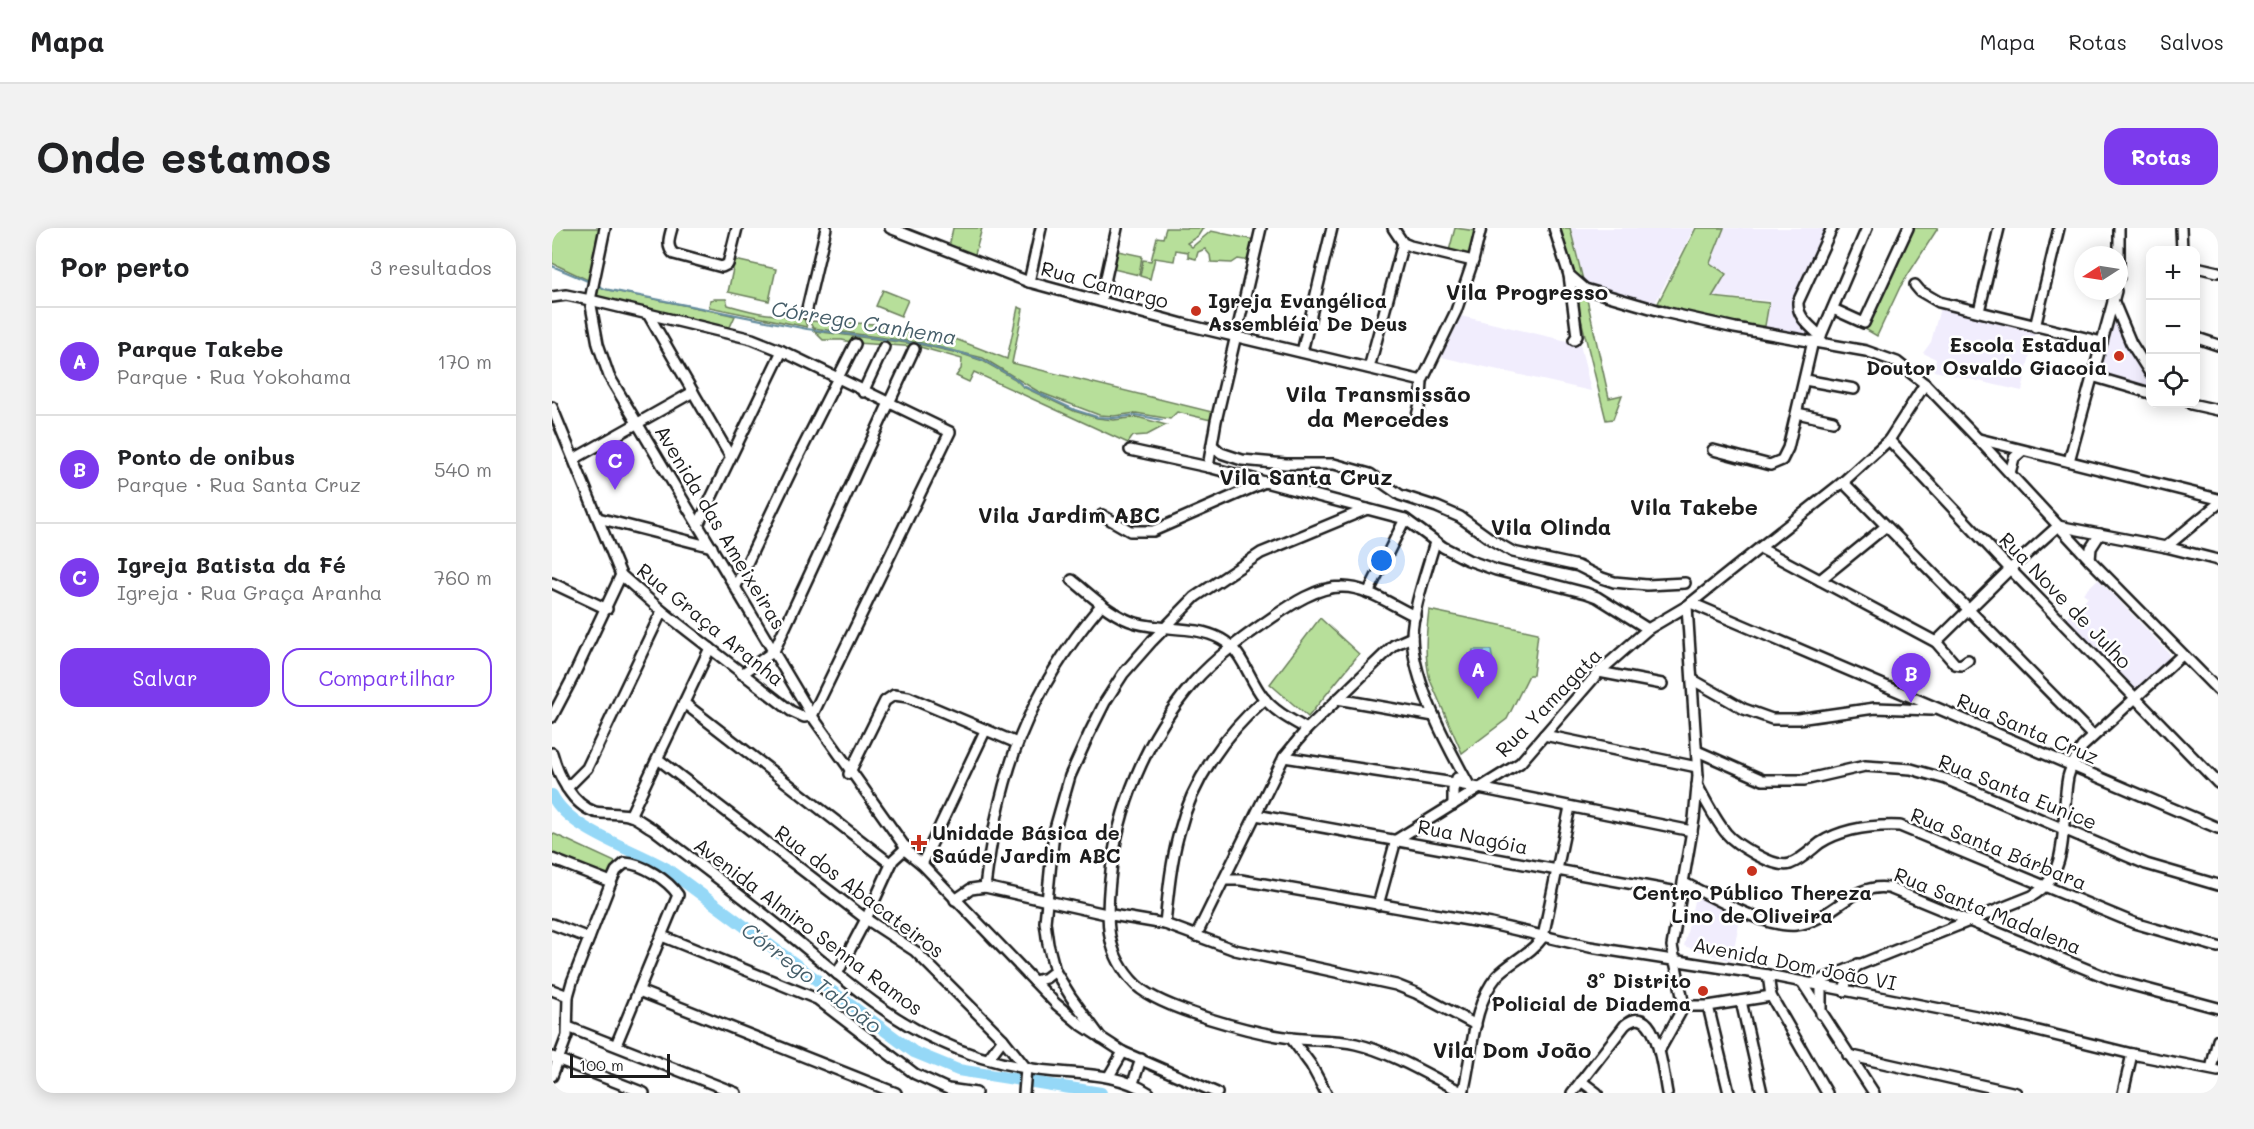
<!DOCTYPE html>
<html lang="pt">
<meta charset="utf-8">
<style>
:root{--surface:#fff;--page:#f2f2f2;--text:#202124;--muted:#757577;--line:#e0e0e0;--accent:#7c3aed}
body{margin:0;font-family:Mali,sans-serif;background:var(--page);color:var(--text)}
.controls{position:absolute;right:18px;top:18px;display:grid;overflow:hidden;border-radius:12px;box-shadow:0 3px 15px #0003}
.controls button{width:54px;height:54px;display:grid;place-items:center;padding:0;border:0;border-bottom:2px solid var(--line);background:var(--surface);color:var(--text);font:30px sans-serif}
.compass{position:absolute;left:1522px;top:18px;width:54px;height:54px;border-radius:50%;background:var(--surface);box-shadow:0 3px 15px #0003;rotate:258deg}
.scale{position:absolute;left:18px;bottom:15px;width:100px;box-sizing:border-box;padding-left:6px;border:3px solid #1c1c1c;border-top:0;font-size:16px;line-height:21px;white-space:nowrap;color:#1c1c1c;-webkit-text-stroke:4px #fff;paint-order:stroke}
.you{position:absolute;left:830px;top:333px;width:21px;height:21px;margin:-15px;border:4px solid #fff;border-radius:50%;background:#1a73e8;box-shadow:0 0 0 9px #1a73e833}
.badge{display:grid;place-items:center;width:39px;height:39px;border-radius:50%;background:var(--accent);color:#fff;font-size:20px;font-weight:700}
.pin{position:absolute;translate:-50% -50px;filter:drop-shadow(0 2px 3px #0008)}
.pin::after{content:'';position:absolute;top:32px;width:21px;height:18px;background:inherit;clip-path:polygon(0 0,100% 0,50% 100%)}
.list{margin:0;padding:0;list-style:none}
h2{display:flex;justify-content:space-between;align-items:center;height:78px;margin:0;padding:0 24px;font-size:26px}
h2 small{font-size:20px;font-weight:400;color:var(--muted)}
.list li{display:grid;grid-template-columns:39px 1fr auto;gap:18px;align-items:center;box-sizing:border-box;height:108px;padding:0 24px;border-top:2px solid var(--line)}
.list b{display:block;font-size:22px;white-space:nowrap}
.list p{margin:0;font-size:20px;white-space:nowrap;color:var(--muted)}
.list em{font-size:20px;font-style:normal;color:var(--muted)}
.actions{display:flex;gap:12px;padding:18px 24px}
.actions a{flex:1;padding:14px 0;border:2px solid var(--accent);border-radius:18px;text-align:center;font-size:21px;color:var(--accent)}
.actions .main{background:var(--accent);color:#fff}
.icon{flex:none;width:33px;height:33px;fill:none;stroke:currentColor;stroke-width:2;stroke-linecap:round;stroke-linejoin:round}
.map{position:relative;flex:none;width:1666px;height:865px;overflow:hidden;border-radius:18px}
header{display:flex;align-items:center;gap:36px;box-sizing:border-box;height:84px;padding:0 30px;background:var(--surface);border-bottom:2px solid var(--line)}
header strong{font-size:28px}
nav{display:flex;gap:33px;margin-inline-start:auto;font-size:21px}
.intro{display:flex;align-items:center;justify-content:space-between;box-sizing:border-box;height:144px;padding:0 36px}
h1{margin:0;font-size:42px}
.button{padding:15px 27px;border-radius:18px;background:var(--accent);color:#fff;font-size:21px;font-weight:700}
main{display:flex;gap:36px;padding:0 36px}
aside{flex:1;background:var(--surface);border-radius:18px;box-shadow:0 3px 15px #0003}
.map>svg:first-child{display:block}
.built{fill:#f1edfd}
.green{fill:#b7df9a;stroke:#6a7e5b;stroke-width:1.5}
.water{fill:#95d8f7;stroke:#658d9f;stroke-width:1.5}
.lines{fill:none;stroke-linecap:round;stroke-linejoin:round}
.stream{stroke:#658d9f;stroke-width:2}
.river{stroke:#95d8f7;stroke-width:12}
.minor-casing{stroke:#1c1c1c;stroke-width:14}
.minor{stroke:#fff;stroke-width:9}
.poi-dot{fill:#c8321e;stroke:#fff;stroke-width:2}
.labels{text-anchor:middle;dominant-baseline:central;stroke-width:5;stroke-linejoin:round;paint-order:stroke}
.street-label{font-size:20px;fill:#1c1c1c;stroke:#fff}
.poi-label{font-size:20px;font-weight:bold;fill:#1c1c1c;stroke:#fff;text-anchor:start}
.water-label{font-size:21px;font-style:italic;fill:#465e69;stroke:#fff}
.quarter-label{font-size:22px;font-weight:bold;fill:#1c1c1c;stroke:#fff}
</style>
<header>
<strong>Mapa</strong>
<nav><a>Mapa</a><a>Rotas</a><a>Salvos</a></nav>
</header>
<div class="intro"><h1>Onde estamos</h1><a class="button">Rotas</a></div>
<main>
<aside>
<h2>Por perto<small>3 resultados</small></h2>
<ul class="list">
<li><span class="badge">A</span><div><b>Parque Takebe</b><p>Parque · Rua Yokohama</p></div><em>170 m</em></li>
<li><span class="badge">B</span><div><b>Ponto de onibus</b><p>Parque · Rua Santa Cruz</p></div><em>540 m</em></li>
<li><span class="badge">C</span><div><b>Igreja Batista da Fé</b><p>Igreja · Rua Graça Aranha</p></div><em>760 m</em></li>
</ul>
<div class="actions"><a class="main">Salvar</a><a>Compartilhar</a></div>
</aside>
<div class="map">
<svg width="1666" height="865" viewBox="0 0 1666 865">
<rect width="100%" height="100%" fill="#fff"/>
<filter id="ink" filterUnits="userSpaceOnUse"><feTurbulence type="fractalNoise" baseFrequency=".0167" numOctaves="2"/><feDisplacementMap in="SourceGraphic" scale="12" xChannelSelector="R" yChannelSelector="G"/><feConvolveMatrix kernelMatrix="1 2 1 2 8 2 1 2 1" color-interpolation-filters="sRGB"/></filter>
<g filter="url(#ink)">
<g class="built">
<polygon points="1019,0 1142,0 1102,77 1033,57"/>
<polygon points="1173,0 1278,0 1241,81 1264,109 1214,99 1218,73 1161,68 1175,45 1159,35"/>
<polygon points="1388,80 1483,103 1470,163 1382,143 1384,131 1371,125 1379,114"/>
<polygon points="909,88 1028,116 1039,163 889,129"/>
<polygon points="1566,94 1568,95 1575,117 1598,151 1598,160 1546,144 1562,96"/>
<polygon points="1546,351 1617,425 1616,431 1583,461 1514,389 1536,369 1531,365"/>
<polygon points="1144,664 1189,688 1179,733 1132,718"/>
</g>
<g class="green">
<polygon points="0,0 52,0 38,53 0,35"/>
<polygon points="401,0 430,0 422,30 397,19"/>
<polygon points="614,0 651,0 646,8 635,15 640,19 659,3 703,12 698,33 686,31 680,35 659,34 658,27 653,21 646,24 644,31 636,29 636,24 624,22 622,33 603,30 598,51 588,48 591,32 599,33 605,9 611,10"/>
<polygon points="903,0 924,3 918,28 897,23"/>
<polygon points="1004,0 1018,0 1032,56 1018,46"/>
<path d="M1144 0H1172L1158 35 1174 46 1160 69 1217 75 1213 98C1175 96 1142 88 1106 75Z"/>
<polygon points="1362,0 1386,0 1348,59 1325,108 1313,101"/>
<polygon points="561,22 590,28 587,47 557,40"/>
<polygon points="183,32 224,41 217,73 176,64"/>
<polygon points="1021,59 1034,67 1057,170 1070,167 1061,191 1054,192"/>
<polygon points="47,60 175,86 183,88 177,101 45,68"/>
<polygon points="331,62 356,72 349,88 324,78"/>
<path d="M163 71H174L176 77C204 85 222 89 251 87L255 99 157 79 158 72Z"/>
<polygon points="466,79 471,81 460,135 660,184 659,192 625,184 618,191 584,185 562,188 547,187 487,164 431,130 370,115 261,100 257,93 324,96 357,105 381,106 406,112 455,131"/>
<polygon points="262,103 370,117 410,126 431,133 463,151 471,159 522,183 545,190 562,192 585,189 614,197 595,207 581,208 576,215 422,144 417,154 404,148 409,141 410,131 368,119 303,115 290,112 271,112"/>
<path d="M877 382 986 405 981 447H977L955 491 910 525 878 452C872 428 874 406 877 382Z"/>
<polygon points="768,390 807,426 756,489 718,456"/>
<polygon points="0,605 63,634 56,650 0,625"/>
</g>
<polygon class="water" points="921,422 939,422 943,448 921,456 916,443"/>
<g class="lines">
<g class="stream">
<polyline points="0,38 38,54"/>
<polyline points="45,57 53,61 255,101 370,116 410,125 431,132 464,151 471,158 523,182 545,189 562,190 584,187 610,192"/>
</g>
<path class="river" d="M0 567C18 603 82 621 115 641L362 824 406 842 549 865"/>
<g class="minor-casing">
<g id="minor">
<polyline points="53,0 38,72 46,116 57,148 260,488 358,626"/>
<path d="M120 0C117 10 114 19 122 26L170 39 176 36 185 0"/>
<polyline points="338,0 477,54 631,96 870,153"/>
<polyline points="841,0 851,15 858,18 921,33"/>
<polyline points="1002,0 1017,47 1025,108 1022,112"/>
<polyline points="1567,0 1567,49"/>
<polyline points="1629,0 1630,22"/>
<polyline points="1644,39 1666,44"/>
<polyline points="1017,47 1033,61 1112,84 1183,100 1314,123 1345,134 1373,156 1426,211 1538,332 1666,462"/>
<polyline points="477,54 489,0"/>
<polyline points="1363,57 1368,63 1387,74 1550,114"/>
<polyline points="0,69 14,67 38,72 200,111 230,123 398,204 260,488"/>
<polyline points="549,72 565,0"/>
<polyline points="1561,72 1579,115 1598,145"/>
<polyline points="1281,81 1312,95 1356,0"/>
<polyline points="1427,83 1447,0"/>
<polyline points="254,85 274,0"/>
<polyline points="96,86 178,228"/>
<polyline points="1483,99 1507,0"/>
<polyline points="1644,108 1648,111 1666,117"/>
<path d="M1269 109C1259 98 1245 90 1246 74L1280 0"/>
<polyline points="1267,112 1315,0"/>
<polyline points="750,124 780,0"/>
<polyline points="817,140 851,15"/>
<polyline points="1540,148 1598,165"/>
<polyline points="1253,152 1302,161"/>
<polyline points="311,164 332,119"/>
<polyline points="1639,176 1666,182"/>
<polyline points="0,179 69,347 110,383 239,483 252,489 260,488"/>
<polyline points="1245,185 1281,193"/>
<polyline points="865,188 869,171 870,153 904,83 921,33 929,0"/>
<polyline points="1427,211 1666,271"/>
<polyline points="1337,212 1458,341 1666,555"/>
<polyline points="660,217 669,225 690,232 734,236 782,236 818,246 848,267 885,279 908,289 940,312 961,324 1026,338 1050,350 1062,354 1095,357 1133,355"/>
<polyline points="578,222 656,239 853,291 891,319 916,332 944,342 1034,365 1045,369 1096,401"/>
<polyline points="1161,222 1218,237 1230,232 1236,220 1261,113"/>
<polyline points="22,231 141,164"/>
<polyline points="1517,233 1564,63"/>
<polyline points="656,239 664,193 709,0"/>
<polyline points="1458,245 1462,230 1470,223"/>
<polyline points="1291,254 1541,508"/>
<polyline points="550,287 578,303 601,303 713,254"/>
<polyline points="46,290 160,319"/>
<polyline points="146,297 230,123"/>
<polyline points="1506,298 1614,319 1666,332"/>
<path d="M883 314C876 339 860 383 860 408 861 455 896 519 918 559"/>
<polyline points="1614,319 1666,276"/>
<polyline points="1208,320 1384,414 1403,436 1409,437 1416,432"/>
<polyline points="1538,332 1539,320 1548,306"/>
<path d="M520 352C539 367 559 388 584 395 611 403 643 397 669 411 691 423 696 450 711 469 723 484 739 492 755 501"/>
<polyline points="1268,352 1333,299"/>
<polyline points="0,355 55,381"/>
<polyline points="184,358 243,235 303,116"/>
<polyline points="816,365 853,291"/>
<polyline points="1139,375 1666,600"/>
<path d="M863 388C841 378 814 358 789 359 765 359 740 376 721 389 692 409 665 428 641 455 594 510 565 580 558 652 554 692 553 726 584 757 609 781 702 805 739 810 761 813 783 811 804 816 842 825 877 848 912 865"/>
<polyline points="1384,414 1458,341 1506,298"/>
<polyline points="1047,444 1110,456"/>
<polyline points="190,446 222,423 362,121"/>
<polyline points="1141,452 1192,481 1220,491 1246,491 1323,480 1380,482"/>
<polyline points="785,471 882,488"/>
<polyline points="132,475 339,636"/>
<polyline points="0,489 21,449 69,347"/>
<polyline points="992,507 1145,539"/>
<polyline points="1145,523 1211,552 1252,552 1313,538 1359,541 1394,551 1594,636 1666,657"/>
<path d="M0 525C6 547 20 577 43 584 54 586 66 585 76 587 85 589 93 597 101 601 147 636 194 671 238 707 285 745 331 788 387 813 414 826 444 835 474 840 516 848 560 841 597 865"/>
<polyline points="732,529 902,555 1140,603"/>
<polyline points="106,531 314,691 363,723 451,811 474,840 472,865"/>
<polyline points="297,546 333,473 342,467 356,469 465,515"/>
<path d="M1145 557C1154 573 1162 590 1174 605 1183 616 1223 641 1238 636 1249 632 1259 622 1268 615 1292 600 1321 597 1348 598L1582 695 1666 719"/>
<polyline points="15,560 35,540 110,383"/>
<polyline points="901,577 901,562 905,550"/>
<polyline points="704,587 1131,665"/>
<polyline points="78,588 158,420"/>
<polyline points="354,623 370,636 504,776 528,796 571,824 665,865"/>
<polyline points="0,631 59,654"/>
<polyline points="370,636 433,503"/>
<polyline points="673,652 689,652 939,696 1038,719 1216,747 1429,789 1580,826 1666,843"/>
<path d="M1132 655C1162 669 1212 700 1244 697 1280 693 1299 654 1337 660L1561 752 1666 780"/>
<path d="M433 659C447 544 475 465 550 376"/>
<polyline points="403,672 419,661 433,659 554,686 613,696 683,722 844,757 864,765 924,797"/>
<polyline points="826,677 844,612 968,535 1047,444 1096,401 1135,378 1215,314 1291,254 1337,212 1373,156"/>
<polyline points="0,696 37,710"/>
<path d="M613 696C616 666 619 634 627 605 640 553 673 506 713 471"/>
<polyline points="110,708 265,771 363,846 396,861 424,865"/>
<polyline points="644,708 732,529 755,501 842,417 860,409"/>
<polyline points="285,746 314,691 341,632 355,619"/>
<polyline points="1216,747 1219,768 1275,865"/>
<polyline points="482,753 494,750 503,743"/>
<polyline points="1250,754 1322,865"/>
<path d="M1259 756 1480 668C1521 645 1508 588 1516 549 1519 538 1524 529 1530 519L1630 427"/>
<polyline points="1269,758 1269,786"/>
<polyline points="0,762 16,768"/>
<polyline points="87,763 344,865"/>
<polyline points="1292,763 1295,751 1306,736"/>
<polyline points="1189,773 1210,865"/>
<polyline points="1132,778 1120,718 1142,591 1146,548 1135,378"/>
<polyline points="1132,778 1156,778 1219,768"/>
<polyline points="1156,778 1177,865"/>
<polyline points="16,799 184,865"/>
<polyline points="549,810 519,769 503,743 496,716 493,694 502,604 518,548 537,506 553,474 571,446 600,413 643,369 709,325 815,281"/>
<polyline points="739,810 759,837 774,865"/>
<polyline points="1107,823 1132,778"/>
<polyline points="1296,827 1464,865"/>
<polyline points="0,829 92,865"/>
<polyline points="436,831 451,811"/>
<polyline points="1659,841 1666,812"/>
<path d="M0 848 15 808 16 768 20 754 59 654 64 643 73 635C91 636 116 652 126 667L64 817"/>
<polyline points="557,848 571,824"/>
<polyline points="1029,853 1045,865"/>
<polyline points="581,855 589,831"/>
<path d="M911 865C921 827 919 779 945 748 959 733 979 726 991 709L1018 579"/>
<path d="M1020 865 1073 797C1105 770 1111 846 1115 865"/>
<polyline points="1571,865 1580,826"/>
</g>
</g>
<use href="#minor" class="minor"/>
</g>
</g>
<g class="poi-dot">
<circle cx="644" cy="83" r="6"/>
<circle cx="1567" cy="128" r="6"/>
<path d="M364 606h6v6h6v6h-6v6h-6v-6h-6v-6h6z"/>
<circle cx="1200" cy="643" r="6"/>
<circle cx="1151" cy="763" r="6"/>
</g>
<g class="labels">
<g class="street-label">
<text transform="translate(553 56) rotate(15)">Rua Camargo</text>
<text transform="translate(169 299) rotate(59)">Avenida das Ameixeiras</text>
<text transform="translate(1514 372) rotate(46)">Rua Nove de Julho</text>
<text transform="translate(159 396) rotate(39)">Rua Graça Aranha</text>
<text transform="translate(996 474) rotate(-46)">Rua Yamagata</text>
<text transform="translate(1476 500) rotate(23)">Rua Santa Cruz</text>
<text transform="translate(1466 563) rotate(22)">Rua Santa Eunice</text>
<text transform="translate(921 608) rotate(11)">Rua Nagóia</text>
<text transform="translate(1447 620) rotate(22)">Rua Santa Bárbara</text>
<text transform="translate(308 663) rotate(37)">Rua dos Abacateiros</text>
<text transform="translate(1436 682) rotate(22)">Rua Santa Madalena</text>
<text transform="translate(257 698) rotate(37)">Avenida Almiro Senna Ramos</text>
<text transform="translate(1243 735) rotate(11)">Avenida Dom João VI</text>
</g>
<g class="poi-label">
<text x="656" y="72">Igreja Evangélica<tspan x="656" dy="23">Assembléia De Deus</tspan></text>
<text x="1555" y="116" text-anchor="end">Escola Estadual<tspan x="1555" dy="23">Doutor Osvaldo Giacoia</tspan></text>
<text x="380" y="604">Unidade Básica de<tspan x="380" dy="23">Saúde Jardim ABC</tspan></text>
<text x="1200" y="664" text-anchor="middle">Centro Público Thereza<tspan x="1200" dy="23">Lino de Oliveira</tspan></text>
<text x="1139" y="752" text-anchor="end">3º Distrito<tspan x="1139" dy="23">Policial de Diadema</tspan></text>
</g>
<g class="water-label">
<text transform="translate(312 94) rotate(9)">Córrego Canhema</text>
<text transform="translate(260 749) rotate(37)">Córrego Taboão</text>
</g>
<g class="quarter-label">
<text x="975" y="63">Vila Progresso</text>
<text x="826" y="165">Vila Transmissão<tspan x="826" dy="25">da Mercedes</tspan></text>
<text x="754" y="248">Vila Santa Cruz</text>
<text x="1142" y="278">Vila Takebe</text>
<text x="517" y="286">Vila Jardim ABC</text>
<text x="999" y="298">Vila Olinda</text>
<text x="960" y="821">Vila Dom João</text>
</g>
</g>
</svg>
<div class="controls">
<button>+</button>
<button>−</button>
<button><svg class="icon" aria-label="locate" viewBox="0 0 24 24"><circle cx="12" cy="12" r="6"/><path d="M12 2v4M12 18v4M2 12h4M18 12h4"/></svg></button>
</div>
<svg class="compass" viewBox="-18 -18 36 36"><path d="M0-13l5 13h-10z" fill="#e53935"/><path d="M0 13l5-13h-10z" fill="#757577"/></svg>
<div class="scale">100 m</div>
<div class="you"></div>
<div class="pin badge" style="left:926px;top:471px">A</div>
<div class="pin badge" style="left:1359px;top:475px">B</div>
<div class="pin badge" style="left:63px;top:262px">C</div>
</div>
</main>
